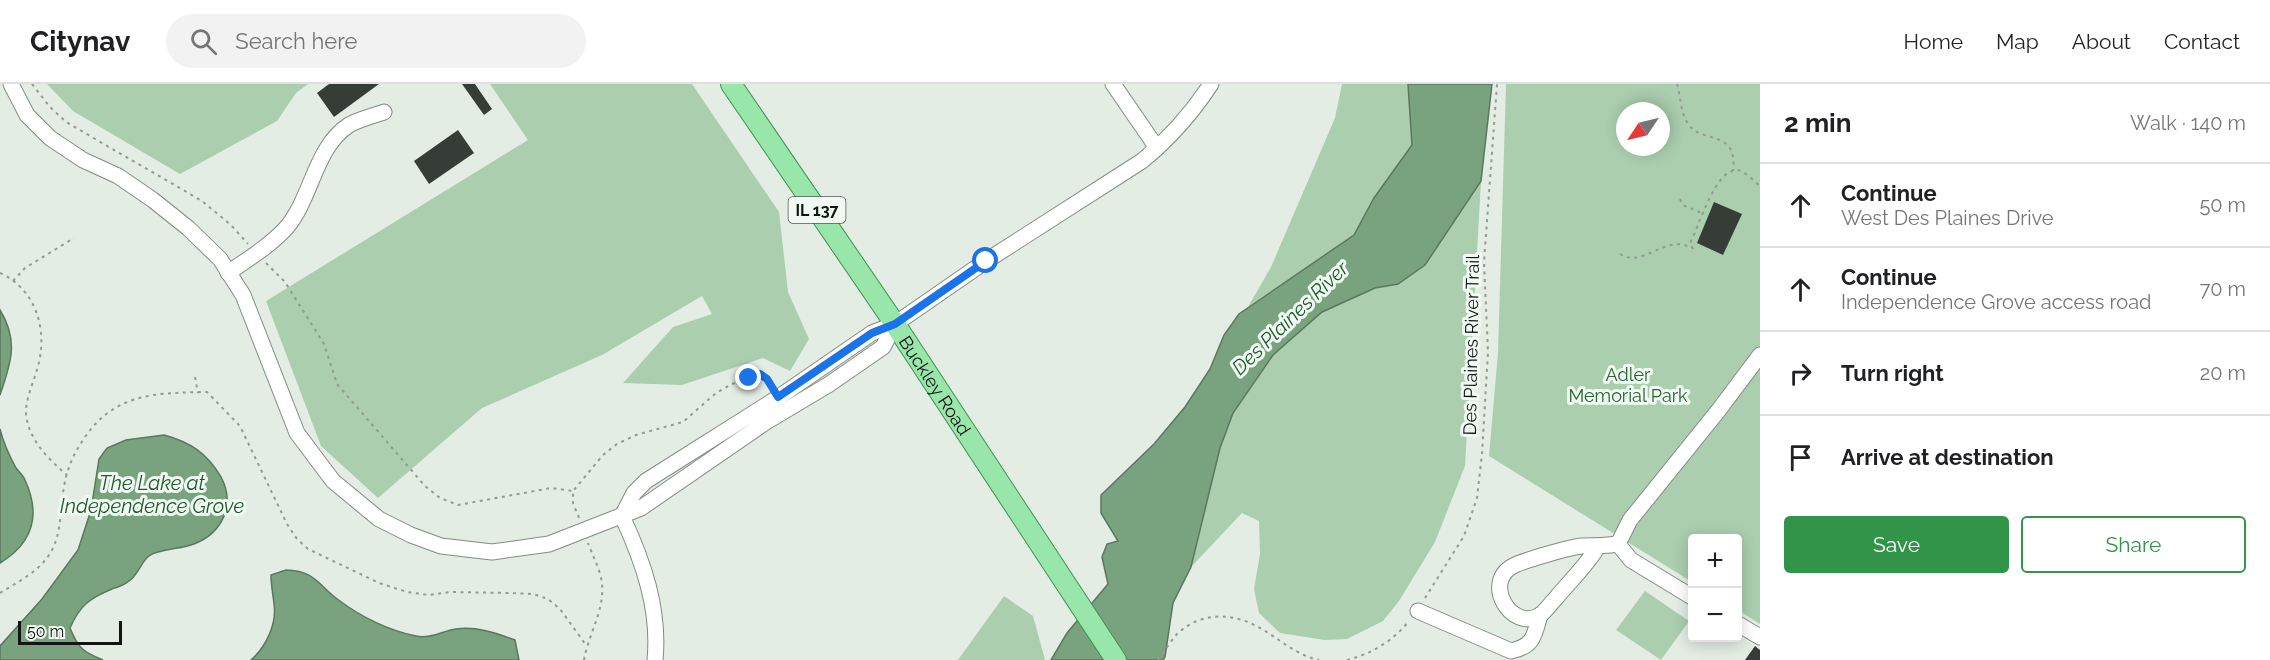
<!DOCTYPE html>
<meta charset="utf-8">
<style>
:root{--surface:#fff;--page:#f2f2f2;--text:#202124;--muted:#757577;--line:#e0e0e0;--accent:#319448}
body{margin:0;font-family:Raleway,sans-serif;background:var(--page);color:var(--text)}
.controls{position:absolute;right:18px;bottom:18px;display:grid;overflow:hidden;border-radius:6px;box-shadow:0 3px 15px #0003}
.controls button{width:54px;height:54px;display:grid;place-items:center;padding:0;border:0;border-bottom:2px solid var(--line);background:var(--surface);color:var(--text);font:30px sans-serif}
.compass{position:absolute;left:1616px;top:18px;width:54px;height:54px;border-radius:50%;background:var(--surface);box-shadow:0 3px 15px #0003;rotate:235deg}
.scale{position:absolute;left:18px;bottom:15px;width:104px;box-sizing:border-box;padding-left:6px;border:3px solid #121513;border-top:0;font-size:16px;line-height:21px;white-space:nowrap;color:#121513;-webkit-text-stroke:4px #f1faf2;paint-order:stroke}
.stop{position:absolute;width:18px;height:18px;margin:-14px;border:4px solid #1a73e8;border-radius:50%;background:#fff}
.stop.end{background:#1a73e8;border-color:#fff;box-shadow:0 2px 6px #0008}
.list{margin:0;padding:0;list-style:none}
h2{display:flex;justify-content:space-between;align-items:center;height:78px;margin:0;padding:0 24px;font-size:26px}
h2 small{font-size:20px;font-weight:400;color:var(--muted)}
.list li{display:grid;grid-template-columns:39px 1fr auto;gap:18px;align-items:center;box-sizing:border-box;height:84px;padding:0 24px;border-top:2px solid var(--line)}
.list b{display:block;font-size:22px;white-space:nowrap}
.list p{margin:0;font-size:20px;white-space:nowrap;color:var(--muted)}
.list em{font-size:20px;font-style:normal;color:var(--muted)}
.actions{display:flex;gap:12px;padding:18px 24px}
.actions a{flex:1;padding:14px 0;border:2px solid var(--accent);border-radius:6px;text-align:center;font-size:21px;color:var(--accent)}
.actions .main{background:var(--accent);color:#fff}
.icon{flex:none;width:33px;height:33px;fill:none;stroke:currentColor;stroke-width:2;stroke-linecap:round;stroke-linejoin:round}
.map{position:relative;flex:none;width:1760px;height:576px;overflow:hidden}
header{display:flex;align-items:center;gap:36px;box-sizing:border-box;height:84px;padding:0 30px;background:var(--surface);border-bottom:2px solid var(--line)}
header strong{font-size:28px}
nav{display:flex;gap:33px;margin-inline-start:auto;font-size:21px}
.search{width:420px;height:54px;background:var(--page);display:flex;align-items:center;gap:15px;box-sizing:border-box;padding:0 21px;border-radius:33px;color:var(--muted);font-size:22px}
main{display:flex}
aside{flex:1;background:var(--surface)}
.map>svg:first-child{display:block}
.green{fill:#abceaf;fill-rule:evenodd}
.water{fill:#79a37e;stroke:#5a785e;stroke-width:1.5}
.building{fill:#363d37}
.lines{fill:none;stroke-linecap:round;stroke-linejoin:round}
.minor-casing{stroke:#838b84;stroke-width:17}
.major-casing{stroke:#3e9250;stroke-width:22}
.path{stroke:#929a93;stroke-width:2;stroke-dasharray:3 4.5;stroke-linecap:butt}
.minor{stroke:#fff;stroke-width:15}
.major{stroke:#99e6aa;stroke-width:20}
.route{stroke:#1a73e8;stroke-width:8}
.labels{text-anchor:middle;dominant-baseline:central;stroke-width:6;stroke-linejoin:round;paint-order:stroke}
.shield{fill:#f1faf2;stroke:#555a56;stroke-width:1.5}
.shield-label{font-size:16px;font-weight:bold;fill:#121513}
.street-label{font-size:18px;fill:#121513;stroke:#f1faf2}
.park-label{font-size:18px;fill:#266433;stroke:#f1faf2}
.water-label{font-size:20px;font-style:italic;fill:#1b5a2a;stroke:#f1faf2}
</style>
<header>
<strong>Citynav</strong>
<div class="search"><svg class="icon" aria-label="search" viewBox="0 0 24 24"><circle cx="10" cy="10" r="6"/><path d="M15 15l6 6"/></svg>Search here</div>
<nav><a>Home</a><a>Map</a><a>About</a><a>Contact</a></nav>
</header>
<main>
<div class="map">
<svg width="1760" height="576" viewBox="0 0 1760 576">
<rect width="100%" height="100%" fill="#e3ede4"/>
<g class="green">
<polygon points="47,0 308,0 296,9 277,37 180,90 73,27"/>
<polygon points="490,0 692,0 779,128 788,208 809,255 790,287 763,274 682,301 623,299 673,243 712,230 702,212 602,271 482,324 378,414 321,362 266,217 528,56"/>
<polygon points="1342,0 1408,0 1412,61 1374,114 1354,151 1248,223 1271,183 1335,34"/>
<path d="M1506 0H1760V540L1738 526V454H1692V498L1489 372 1498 269ZM1625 27H1661V63H1625Z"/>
<polygon points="1481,97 1465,382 1435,458 1399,517 1383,537 1347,555 1325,556 1280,549 1259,529 1254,505 1260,470 1259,437 1242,429 1191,483 1220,364 1233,329 1273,271 1322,228 1375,204 1398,200 1425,181"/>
<polygon points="1645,507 1689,537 1661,576 1616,546"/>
<polygon points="1004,512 1033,532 1045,576 958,576"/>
</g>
<g class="water">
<polygon points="1408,0 1492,0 1481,97 1425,181 1398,200 1375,204 1322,228 1273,271 1233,329 1220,364 1191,483 1173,519 1165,573 1163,576 1051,576 1067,549 1108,500 1102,473 1107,460 1118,457 1101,429 1101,411 1154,360 1185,323 1210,285 1224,251 1239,230 1354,151 1374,114 1412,61"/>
<path d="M0 226C19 257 11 279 0 311Z"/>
<path d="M0 345C3 358 10 373 16 384 19 388 23 391 25 396 41 431 33 459 0 479Z"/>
<path d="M164 351C190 358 207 369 221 393 236 421 222 449 194 460 182 465 158 465 149 472 141 478 138 491 129 497 125 501 118 503 112 505 90 514 80 521 70 544 78 564 83 568 103 576H0V562L42 515 78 466 91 426 99 375 107 364 126 356Z"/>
<path d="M286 486C317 487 318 502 340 517 361 533 390 547 416 552 431 555 442 547 456 545 476 542 496 549 515 556L519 576H251C266 563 277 540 274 520 273 510 271 501 271 491Z"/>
</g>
<g class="building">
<polygon points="329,0 379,0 334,33 317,9"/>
<polygon points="462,0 475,0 492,25 484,31"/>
<polygon points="458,46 474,69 429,100 414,77"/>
<polygon points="1714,118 1742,130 1723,171 1697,159"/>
<polygon points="1755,562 1760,566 1760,576 1745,576"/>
</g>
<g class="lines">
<g class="minor-casing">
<g id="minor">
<polyline points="11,0 27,31 50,54 83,76 118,92 153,116 188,144 220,175 243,211 297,349 333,397 379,435 411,451 441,462 492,468 549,460 641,424 766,338 828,301 883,263 895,240"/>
<polyline points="1113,0 1157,64"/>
<path d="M228 189C248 175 271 161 287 143 312 113 315 63 349 41 359 35 373 32 384 28"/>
<path d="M622 432 634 409 646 397 779 313 872 249 895 240 986 177 1142 77C1169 55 1192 29 1211 0"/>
<path d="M622 432C643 477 660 525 655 576"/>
<path d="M1597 464C1586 482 1570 497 1556 514 1551 519 1546 527 1540 531 1512 549 1480 497 1515 481 1526 476 1570 463 1582 462 1595 462 1605 462 1618 460"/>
<polyline points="1692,513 1631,476 1618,460 1630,436 1718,327 1760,271"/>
<path d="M1418 527 1511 567C1534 562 1534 552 1540 531"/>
<polyline points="1738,540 1760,553"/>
</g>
</g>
<g class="major-casing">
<g id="major">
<path id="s1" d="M731 0 895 240 1116 576"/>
</g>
</g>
<g class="path">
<polyline points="32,0 49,22 66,38 202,117 231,141 248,160"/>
<path d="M1677 0C1681 13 1680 29 1689 41 1703 60 1738 45 1733 87"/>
<polyline points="1680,115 1683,121 1704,130"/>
<path d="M1693 165 1690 159C1699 143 1715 85 1737 86 1745 87 1754 97 1760 102"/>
<path d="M1620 170C1642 185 1667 149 1691 164"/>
<polyline points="266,179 285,198 324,260 337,300 425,402 440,414 458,421 551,404 573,407"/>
<path d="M0 189C36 205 48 246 38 282 34 298 25 315 26 331 29 356 49 376 67 391"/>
<polyline points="13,197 25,184 74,154"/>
<polyline points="195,293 198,309"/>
<polyline points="579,434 573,419 573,407 603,371 617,360 636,351 683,338 716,309 732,300 760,290 771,300"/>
<path d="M0 509C19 497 41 487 52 466 62 447 60 423 64 403 67 384 74 369 85 353 116 308 158 309 207 308L240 342 287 440 297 455 308 465 379 499 407 508 429 511 450 508 509 509 533 510 548 515 560 525 586 561"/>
<polyline points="1425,514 1464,452 1477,414 1482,370 1488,268 1484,178 1497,0"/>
<path d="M584 576C589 547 609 520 600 490 597 479 592 470 588 459"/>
<path d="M1158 576C1164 568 1170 558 1177 550 1200 528 1232 528 1258 543 1279 554 1295 571 1319 576"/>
<path d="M1347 576C1371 570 1393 557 1408 538"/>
</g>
<use href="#minor" class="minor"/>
<use href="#major" class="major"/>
</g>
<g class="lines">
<polyline class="route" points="749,294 760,290 767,295 778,313 872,249 895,240 986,177"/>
</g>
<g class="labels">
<rect class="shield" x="788.5" y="113" width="57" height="26" rx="4.5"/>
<g class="shield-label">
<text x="817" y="126">IL 137</text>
</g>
<g class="street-label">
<text transform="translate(1471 261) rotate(-89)">Des Plaines River Trail</text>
<text stroke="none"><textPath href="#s1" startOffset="364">Buckley Road</textPath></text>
</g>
<g class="park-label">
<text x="1628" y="290">Adler<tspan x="1628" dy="21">Memorial Park</tspan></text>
</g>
<g class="water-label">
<text transform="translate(1290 234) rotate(-44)">Des Plaines River</text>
<text x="152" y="399">The Lake at<tspan x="152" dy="23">Independence Grove</tspan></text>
</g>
</g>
</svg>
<div class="controls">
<button>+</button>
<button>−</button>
</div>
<svg class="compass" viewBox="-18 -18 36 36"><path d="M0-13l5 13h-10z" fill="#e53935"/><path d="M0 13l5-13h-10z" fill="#757577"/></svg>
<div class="scale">50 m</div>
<div class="stop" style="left:986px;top:177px"></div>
<div class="stop end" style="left:749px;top:294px"></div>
</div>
<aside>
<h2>2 min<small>Walk · 140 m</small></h2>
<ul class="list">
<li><svg class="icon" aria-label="ahead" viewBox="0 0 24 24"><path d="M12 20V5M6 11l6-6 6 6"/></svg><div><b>Continue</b><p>West Des Plaines Drive</p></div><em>50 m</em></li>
<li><svg class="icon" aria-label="ahead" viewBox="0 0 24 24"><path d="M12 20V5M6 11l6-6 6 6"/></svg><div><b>Continue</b><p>Independence Grove access road</p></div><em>70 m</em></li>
<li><svg class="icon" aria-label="right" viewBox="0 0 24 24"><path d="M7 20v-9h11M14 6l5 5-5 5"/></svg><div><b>Turn right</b></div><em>20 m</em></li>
<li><svg class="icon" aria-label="arrive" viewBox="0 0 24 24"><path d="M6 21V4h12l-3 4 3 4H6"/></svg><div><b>Arrive at destination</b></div></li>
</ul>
<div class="actions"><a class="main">Save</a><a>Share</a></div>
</aside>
</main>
